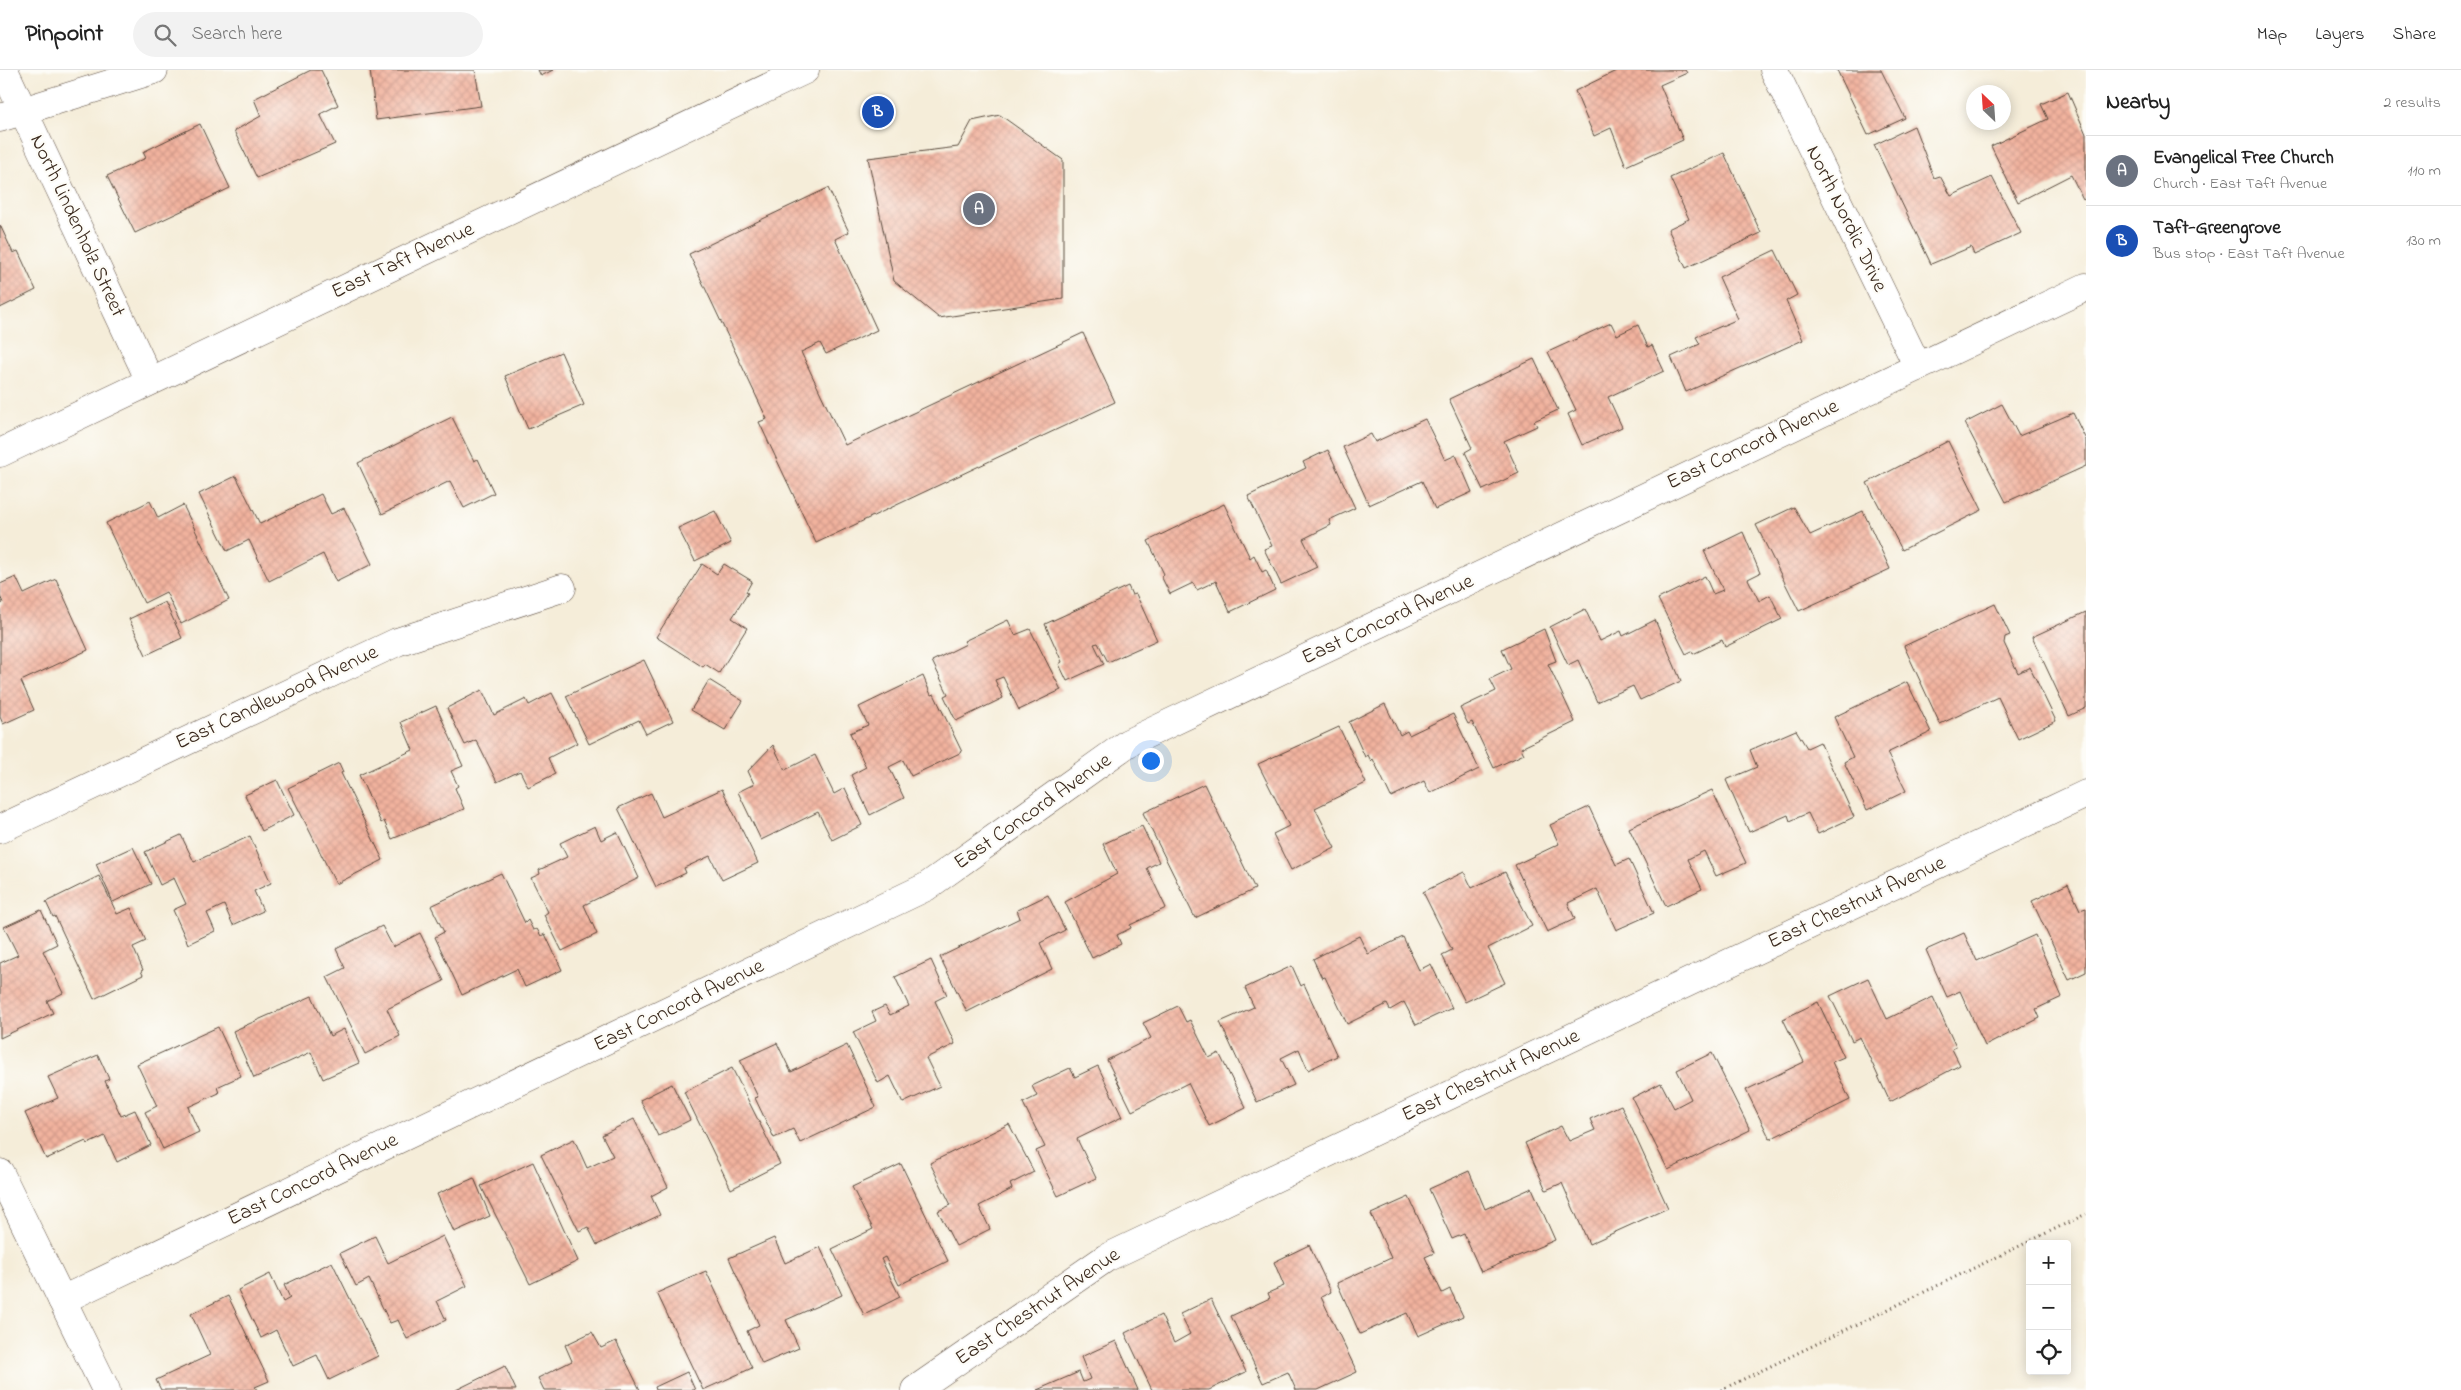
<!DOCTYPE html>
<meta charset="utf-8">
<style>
:root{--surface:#fff;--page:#f2f2f2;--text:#222;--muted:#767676;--line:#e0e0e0;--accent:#2563eb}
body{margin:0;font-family:"Indie Flower",sans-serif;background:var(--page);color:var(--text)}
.controls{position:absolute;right:15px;bottom:15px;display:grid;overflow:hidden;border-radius:5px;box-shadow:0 2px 12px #0003}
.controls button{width:45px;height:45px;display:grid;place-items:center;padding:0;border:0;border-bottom:1px solid var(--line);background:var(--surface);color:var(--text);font:25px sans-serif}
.compass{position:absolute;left:1966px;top:15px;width:45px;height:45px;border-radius:50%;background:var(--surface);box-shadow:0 2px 12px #0003;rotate:335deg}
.you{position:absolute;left:1150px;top:690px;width:18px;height:18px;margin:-12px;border:4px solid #fff;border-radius:50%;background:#1a73e8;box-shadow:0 0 0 8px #1a73e833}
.badge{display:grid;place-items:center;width:32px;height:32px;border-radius:50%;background:var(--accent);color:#fff;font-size:16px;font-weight:700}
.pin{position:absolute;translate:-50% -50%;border:2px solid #fff;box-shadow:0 1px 5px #0006}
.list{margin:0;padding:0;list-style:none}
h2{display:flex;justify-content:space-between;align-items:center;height:65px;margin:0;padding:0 20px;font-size:21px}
h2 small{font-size:16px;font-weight:400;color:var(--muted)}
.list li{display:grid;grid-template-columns:32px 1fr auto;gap:15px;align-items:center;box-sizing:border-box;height:70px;padding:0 20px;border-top:1px solid var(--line)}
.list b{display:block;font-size:19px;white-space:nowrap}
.list p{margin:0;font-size:16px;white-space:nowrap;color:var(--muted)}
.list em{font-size:16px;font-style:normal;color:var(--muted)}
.icon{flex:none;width:28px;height:28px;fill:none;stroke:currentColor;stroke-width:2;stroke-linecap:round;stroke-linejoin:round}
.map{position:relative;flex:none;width:2086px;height:1320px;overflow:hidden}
header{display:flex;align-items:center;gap:30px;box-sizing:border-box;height:70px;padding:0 25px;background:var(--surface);border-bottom:1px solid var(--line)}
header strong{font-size:24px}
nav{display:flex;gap:28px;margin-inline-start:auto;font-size:18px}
.search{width:350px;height:45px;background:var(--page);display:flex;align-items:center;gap:12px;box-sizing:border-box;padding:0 18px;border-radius:28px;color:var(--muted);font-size:19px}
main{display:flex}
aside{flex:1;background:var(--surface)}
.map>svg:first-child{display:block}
.building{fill:url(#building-cross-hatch)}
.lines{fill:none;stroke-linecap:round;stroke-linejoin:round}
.minor-casing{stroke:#57473a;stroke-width:29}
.major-casing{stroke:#57473a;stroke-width:29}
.path{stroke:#57473a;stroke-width:3;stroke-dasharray:1 4;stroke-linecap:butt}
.minor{stroke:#fff;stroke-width:28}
.major{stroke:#fff;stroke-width:28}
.labels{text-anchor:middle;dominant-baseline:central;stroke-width:4.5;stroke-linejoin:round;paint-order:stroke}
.street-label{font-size:21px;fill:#3b2a1e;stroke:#fdfcf7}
</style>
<header>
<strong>Pinpoint</strong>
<div class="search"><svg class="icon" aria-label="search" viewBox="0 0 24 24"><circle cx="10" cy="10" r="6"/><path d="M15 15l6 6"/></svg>Search here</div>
<nav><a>Map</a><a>Layers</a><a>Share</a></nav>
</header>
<main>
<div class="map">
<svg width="2086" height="1320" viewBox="0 0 2086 1320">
<defs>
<pattern id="building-cross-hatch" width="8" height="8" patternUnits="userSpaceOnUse" patternTransform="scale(1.25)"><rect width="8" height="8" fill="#f1b29e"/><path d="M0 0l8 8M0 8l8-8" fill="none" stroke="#d09988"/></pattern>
</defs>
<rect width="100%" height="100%" fill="#fdfcf7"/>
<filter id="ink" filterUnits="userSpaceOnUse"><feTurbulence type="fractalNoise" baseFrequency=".02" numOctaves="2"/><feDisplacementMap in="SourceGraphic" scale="10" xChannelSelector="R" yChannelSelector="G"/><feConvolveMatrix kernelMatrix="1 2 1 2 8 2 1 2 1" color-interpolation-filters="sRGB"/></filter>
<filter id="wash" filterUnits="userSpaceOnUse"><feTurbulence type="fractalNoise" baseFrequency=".0096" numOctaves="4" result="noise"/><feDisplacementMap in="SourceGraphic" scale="20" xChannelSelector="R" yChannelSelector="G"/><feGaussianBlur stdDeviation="1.12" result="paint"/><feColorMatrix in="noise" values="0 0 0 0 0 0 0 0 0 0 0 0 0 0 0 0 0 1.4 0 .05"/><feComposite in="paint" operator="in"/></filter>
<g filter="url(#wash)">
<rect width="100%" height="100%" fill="#f5edd9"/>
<g id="blocks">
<g class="building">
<polygon points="311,0 321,0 338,35 320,44 335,74 257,108 234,61 261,46 254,29"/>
<polygon points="370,0 475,0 481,36 376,50"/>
<polygon points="538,0 553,0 541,6"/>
<polygon points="1618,0 1685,0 1687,3 1660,15 1683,70 1626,96 1611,58 1594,66 1575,21"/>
<polygon points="1837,0 1881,0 1905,48 1868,65"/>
<polygon points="2068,22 2086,64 2086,127 2083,129 2071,105 2018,132 1991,76 2048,49 2041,34"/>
<polygon points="1000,45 1063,90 1063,229 939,248 894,211 868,88 958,77 972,51"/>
<polygon points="200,54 230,118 135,163 107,106 146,88 143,82"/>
<polygon points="1914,56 1934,108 1940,106 1951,126 1992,107 2021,163 1974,185 1971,177 1931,194 1874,75"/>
<polygon points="1724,83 1761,163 1686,198 1668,159 1689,149 1670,108"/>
<polygon points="828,118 849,162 835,169 877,260 826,284 820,273 801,282 845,375 1083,263 1115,332 816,473 759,352 767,349 689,184"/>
<polygon points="0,155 13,183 18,181 36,220 0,238"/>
<polygon points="1775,180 1797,225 1786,231 1803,270 1686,322 1671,287 1700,274 1696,267 1738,249 1719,207"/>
<polygon points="1611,253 1617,265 1638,255 1648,277 1652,275 1664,301 1608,327 1622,357 1582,375 1568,344 1576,340 1548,282"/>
<polygon points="561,282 584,335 528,359 505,306"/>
<polygon points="1534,289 1558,340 1534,351 1537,356 1504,371 1519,403 1483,420 1465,382 1472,378 1449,329"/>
<polygon points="2002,334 2019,366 2073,343 2086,370 2086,396 2006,432 1965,353"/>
<polygon points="452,347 474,391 478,389 494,423 464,438 450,411 382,444 358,393"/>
<polygon points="1425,349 1445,390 1456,385 1472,422 1435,439 1422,411 1369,435 1343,377 1371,364 1375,372"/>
<polygon points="1948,371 1982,440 1902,480 1867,413"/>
<polygon points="1328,380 1355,438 1329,450 1331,455 1303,469 1317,497 1281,514 1264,479 1272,476 1248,426 1306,398 1303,392"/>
<polygon points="236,406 260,454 321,424 331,444 344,438 372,494 336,512 323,484 269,511 249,470 227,481 199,424"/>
<polygon points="150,431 158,448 183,435 229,530 181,554 166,522 144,533 106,453"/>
<polygon points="1224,434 1250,488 1254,485 1262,502 1266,500 1275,520 1230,542 1216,511 1197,520 1193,513 1170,524 1161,506 1164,504 1148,471"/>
<polygon points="1794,437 1810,465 1863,441 1890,499 1799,541 1756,455"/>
<polygon points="715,441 731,473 695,491 678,458"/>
<polygon points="1743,462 1760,503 1748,509 1759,531 1770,525 1782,549 1725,577 1722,570 1693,584 1692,581 1686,584 1658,529 1705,506 1713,524 1723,520 1704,481"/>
<polygon points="702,494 717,504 724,494 752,511 746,522 748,523 732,548 747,558 719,603 705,594 703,597 656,567"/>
<polygon points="16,507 24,524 56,509 88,580 21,611 34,640 3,654 0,647 0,535 3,533 0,526 0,514"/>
<polygon points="1128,516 1132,525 1136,524 1157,570 1108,592 1098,573 1094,574 1104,594 1067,611 1059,594 1062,592 1045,554"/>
<polygon points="165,532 182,568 146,585 129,549"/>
<polygon points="1995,534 2010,565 2005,567 2004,573 2018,603 2030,597 2056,651 2018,669 1998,627 1940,654 1904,576"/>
<polygon points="1585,539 1600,571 1621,561 1623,566 1655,550 1681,611 1640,630 1633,616 1597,632 1578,590 1568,595 1550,557"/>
<polygon points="2086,542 2086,638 2069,646 2032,567"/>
<polygon points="1008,550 1015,565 1030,559 1061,620 1019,640 1003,607 995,610 1003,628 956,651 944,626 948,624 932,591 966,574 964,571"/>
<polygon points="1544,559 1556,591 1548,594 1575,652 1521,678 1524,684 1494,698 1472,652 1468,654 1460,638 1496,621 1490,609 1511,599 1502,579"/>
<polygon points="644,590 673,651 646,664 639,650 589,674 566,626"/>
<polygon points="923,606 931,625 934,624 962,682 911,706 903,690 889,697 904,728 870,745 851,705 866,697 850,663 868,655 859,637"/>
<polygon points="709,610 743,631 725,660 691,640"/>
<polygon points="1907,612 1931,662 1887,683 1906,721 1867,740 1844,692 1853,687 1834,647"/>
<polygon points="482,620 494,645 526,629 529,635 552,623 577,673 548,688 555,704 528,717 520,701 497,712 476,670 465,675 447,638"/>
<polygon points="1385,634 1400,665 1407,661 1409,665 1453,644 1479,699 1430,723 1424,711 1391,727 1373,689 1371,691 1368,685 1365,687 1349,652"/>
<polygon points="436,636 463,696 451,701 458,716 455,718 464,739 392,769 384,751 381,753 359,705 413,680 401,652"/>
<polygon points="1339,657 1366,713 1315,738 1335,778 1291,800 1273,764 1289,756 1258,694"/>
<polygon points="1796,660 1807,678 1820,672 1854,747 1818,764 1808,743 1790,751 1788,745 1749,762 1726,710 1757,697 1750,680"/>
<polygon points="773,675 785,700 815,685 834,724 845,718 862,755 832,770 818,742 761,770 738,722 754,714 748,701"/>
<polygon points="339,693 343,702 341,703 383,790 336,814 288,718"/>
<polygon points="277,710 294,745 262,761 245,725"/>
<polygon points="1204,714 1255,819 1195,848 1143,743"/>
<polygon points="722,719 758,793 722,810 710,786 684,798 686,803 656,817 618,738 651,723 662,747"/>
<polygon points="1712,720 1746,793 1716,806 1704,781 1688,789 1702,819 1666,836 1629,758"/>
<polygon points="1589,737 1616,795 1629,789 1654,843 1616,860 1597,819 1568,833 1575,849 1547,862 1515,795 1559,774 1550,755"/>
<polygon points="595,756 601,770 617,762 639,808 584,835 597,864 562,881 544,845 548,842 531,808 540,804 539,800 567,787 560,773"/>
<polygon points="1142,756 1159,792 1147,798 1166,838 1130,855 1131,858 1117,865 1121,874 1092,888 1065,832 1117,804 1103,774"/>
<polygon points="181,765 194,792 250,766 271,813 254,821 263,841 233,855 224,835 207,843 215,861 188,874 173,840 186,834 174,808 160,815 145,782"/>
<polygon points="133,777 151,814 113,832 96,794"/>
<polygon points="1464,802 1472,818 1505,802 1532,856 1488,878 1505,913 1465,932 1442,885 1452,880 1423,822"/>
<polygon points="501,803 525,853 528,850 533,860 537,859 541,866 545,864 562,900 525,917 517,899 462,925 435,867 444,862 431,836"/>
<polygon points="99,806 117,844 131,838 146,871 133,877 143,900 141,901 143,905 94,929 55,846 53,847 46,832"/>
<polygon points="2068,814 2080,840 2086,838 2086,902 2069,910 2032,831"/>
<polygon points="1048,825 1065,860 1040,873 1052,899 967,942 940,887 1020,848 1017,840"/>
<polygon points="41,840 57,874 43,881 63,923 47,931 53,943 0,968 0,893 18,885 4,857"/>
<polygon points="382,856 393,877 420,863 444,911 387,939 400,966 365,984 327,907 345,898 336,879"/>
<polygon points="1964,863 1977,891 2035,865 2062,927 2036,939 2040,948 1985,976 1960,921 1947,927 1926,880"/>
<polygon points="1359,866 1368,884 1403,867 1419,900 1431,894 1452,938 1416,955 1404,932 1390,940 1387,934 1347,954 1325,907 1322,908 1313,889"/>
<polygon points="931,890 947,925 935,931 955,974 926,988 940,1016 903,1033 890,1006 878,1013 853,962 876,951 872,942 885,936 890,945 909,936 895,907"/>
<polygon points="1292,896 1301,916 1304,914 1337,986 1308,1000 1299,979 1281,988 1294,1015 1257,1032 1220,952 1254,937 1245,918"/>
<polygon points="1868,908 1887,949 1933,927 1956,977 1952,979 1960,995 1890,1032 1860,967 1852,971 1830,926"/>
<polygon points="312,926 330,966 344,959 359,993 323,1009 311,982 254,1008 233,961"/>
<polygon points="1818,932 1844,987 1832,992 1850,1030 1770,1069 1746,1020 1804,992 1783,949"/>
<polygon points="1178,936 1186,952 1190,950 1209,988 1219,983 1246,1038 1209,1056 1188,1013 1132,1041 1107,990 1151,968 1143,953"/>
<polygon points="218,957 241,1006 217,1017 219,1023 188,1037 199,1062 163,1079 145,1042 157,1036 137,994"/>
<polygon points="777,973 791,1002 847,975 876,1037 800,1073 793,1059 774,1068 755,1028 758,1027 740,990"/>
<polygon points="1712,983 1750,1060 1668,1100 1632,1028 1661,1013 1674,1038 1691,1029 1677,1000"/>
<polygon points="98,985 109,1009 105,1011 121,1046 135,1040 151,1075 117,1092 105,1066 88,1074 86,1071 46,1089 25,1043 58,1028 48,1007"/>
<polygon points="1098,996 1122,1047 1077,1069 1096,1108 1058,1126 1036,1081 1045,1077 1023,1033 1037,1026 1032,1016 1070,998 1075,1007"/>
<polygon points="732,998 780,1094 731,1119 684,1022"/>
<polygon points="672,1014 690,1050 658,1066 640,1030"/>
<polygon points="1621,1035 1668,1138 1589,1174 1562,1113 1546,1120 1525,1073 1561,1056 1569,1071 1595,1060 1590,1049"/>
<polygon points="634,1049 668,1117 651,1126 660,1145 597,1175 588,1157 579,1161 541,1085 574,1069 587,1098 613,1086 602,1065"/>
<polygon points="1009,1054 1034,1102 1010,1114 1012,1119 979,1136 990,1159 956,1176 938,1141 951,1135 930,1093"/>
<polygon points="533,1092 578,1191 530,1214 481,1116"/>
<polygon points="901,1094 948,1191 899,1215 885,1187 881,1189 900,1227 864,1245 832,1179 873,1159 852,1117"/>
<polygon points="1469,1101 1485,1139 1532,1118 1555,1170 1481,1202 1464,1164 1452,1169 1429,1119"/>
<polygon points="474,1108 490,1146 454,1162 437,1124"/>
<polygon points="1409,1127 1434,1183 1425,1187 1442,1223 1450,1219 1463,1246 1418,1266 1407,1243 1360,1264 1337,1213 1391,1188 1371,1144"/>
<polygon points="375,1166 388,1193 443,1166 467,1216 437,1231 446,1250 407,1269 398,1250 390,1253 369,1209 356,1216 340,1183"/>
<polygon points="774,1168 785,1193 820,1177 842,1225 786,1250 799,1278 762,1294 747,1261 759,1255 729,1188"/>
<polygon points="1309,1175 1331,1222 1321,1227 1357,1302 1318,1320 1296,1320 1288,1302 1263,1313 1231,1246 1270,1228 1268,1223 1284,1216 1274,1192"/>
<polygon points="332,1192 378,1286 329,1310 317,1285 293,1296 276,1260 261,1268 238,1220 270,1204 283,1232 290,1228 284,1215"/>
<polygon points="706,1201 752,1298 703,1320 657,1223"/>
<polygon points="228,1226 269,1311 255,1317 257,1320 161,1320 156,1310 210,1285 191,1244"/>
<polygon points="1211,1229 1246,1302 1209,1320 1152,1320 1125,1263 1161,1245 1174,1273 1190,1264 1180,1244"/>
<polygon points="592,1262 601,1278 616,1271 640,1320 544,1320 538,1308 572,1291 565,1275"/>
<polygon points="1116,1271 1138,1320 1037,1320 1079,1302 1083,1312 1090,1309 1081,1287"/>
<polygon points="505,1296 516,1320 456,1320"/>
<polygon points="687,1302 695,1320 656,1320 655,1317"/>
</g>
</g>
</g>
<g filter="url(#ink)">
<use href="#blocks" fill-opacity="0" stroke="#57473a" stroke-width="1"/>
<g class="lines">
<g class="minor-casing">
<g id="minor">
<polyline points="4,0 150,311"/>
<polyline points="1774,0 1918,297"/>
<polyline points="0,48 154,0"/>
<polyline points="0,759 397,572 562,518"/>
<polyline points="0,1103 106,1320"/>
<polyline points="62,1230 926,817 1128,673 2086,217"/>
<polyline points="915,1320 1106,1188 2086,724"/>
</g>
</g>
<g class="major-casing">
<polyline id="major" points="0,383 805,0"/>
</g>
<polyline class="path" points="1721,1320 2086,1144"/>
<use href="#minor" class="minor"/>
<use href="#major" class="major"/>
</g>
</g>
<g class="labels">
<g class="street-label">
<text transform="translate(1846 149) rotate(64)">North Nordic Drive</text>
<text transform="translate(77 156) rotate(65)">North Lindenholz Street</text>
<text transform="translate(403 191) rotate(-25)">East Taft Avenue</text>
<text transform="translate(1753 375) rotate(-25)">East Concord Avenue</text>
<text transform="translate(1388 550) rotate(-25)">East Concord Avenue</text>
<text transform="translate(277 628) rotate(-25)">East Candlewood Avenue</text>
<text transform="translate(1033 742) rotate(-35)">East Concord Avenue</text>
<text transform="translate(1857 833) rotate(-25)">East Chestnut Avenue</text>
<text transform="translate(679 936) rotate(-26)">East Concord Avenue</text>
<text transform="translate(1491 1006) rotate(-25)">East Chestnut Avenue</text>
<text transform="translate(313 1110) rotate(-26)">East Concord Avenue</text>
<text transform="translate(1038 1237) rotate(-34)">East Chestnut Avenue</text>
</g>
</g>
</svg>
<div class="controls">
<button>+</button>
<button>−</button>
<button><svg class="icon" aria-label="locate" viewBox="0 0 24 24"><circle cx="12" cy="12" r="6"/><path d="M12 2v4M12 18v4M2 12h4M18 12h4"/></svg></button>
</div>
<svg class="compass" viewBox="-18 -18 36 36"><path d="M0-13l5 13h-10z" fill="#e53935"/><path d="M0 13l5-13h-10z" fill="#767676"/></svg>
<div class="you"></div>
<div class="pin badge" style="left:979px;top:139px;background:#6b7280">A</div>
<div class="pin badge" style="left:878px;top:42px;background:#1a4fb4">B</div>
</div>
<aside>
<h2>Nearby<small>2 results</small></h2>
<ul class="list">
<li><span class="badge" style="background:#6b7280">A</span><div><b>Evangelical Free Church</b><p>Church · East Taft Avenue</p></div><em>110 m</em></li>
<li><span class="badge" style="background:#1a4fb4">B</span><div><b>Taft-Greengrove</b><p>Bus stop · East Taft Avenue</p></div><em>130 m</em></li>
</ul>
</aside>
</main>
